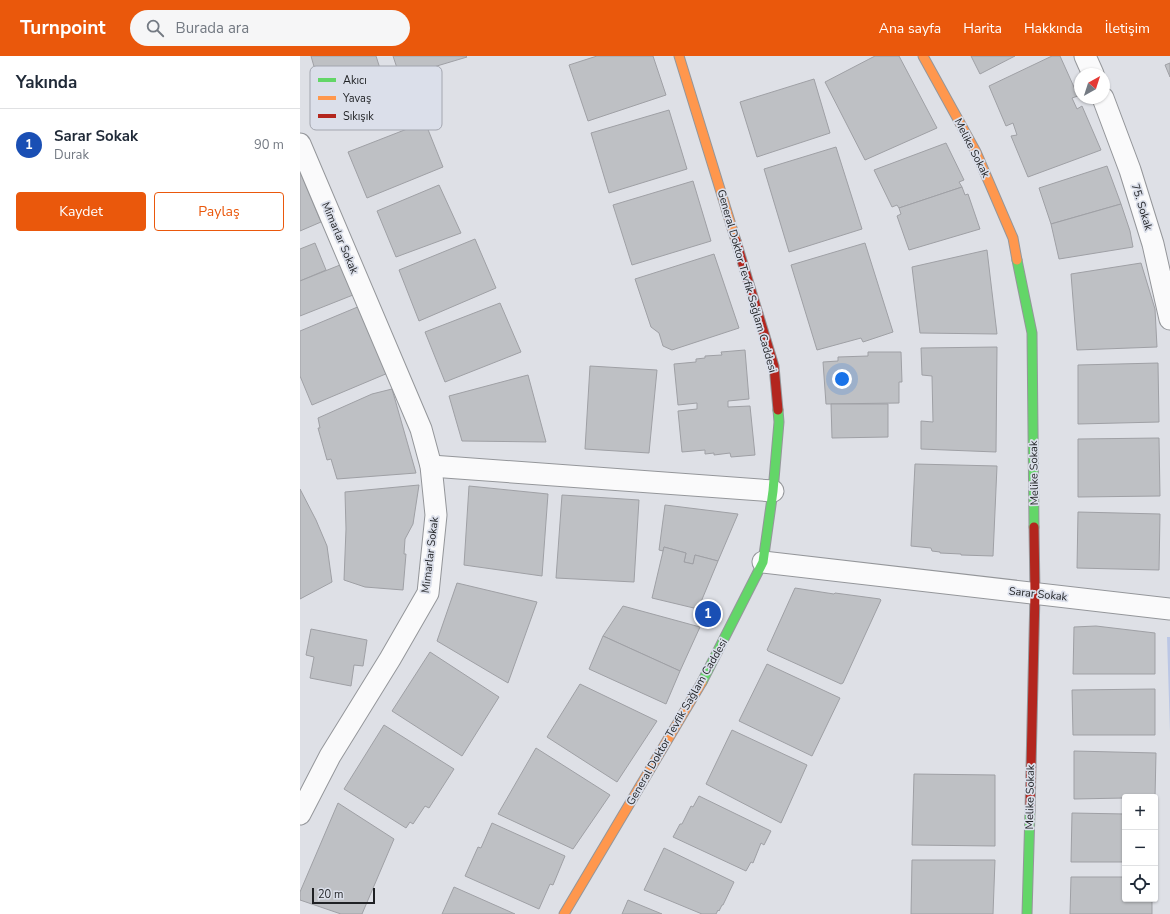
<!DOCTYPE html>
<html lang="tr">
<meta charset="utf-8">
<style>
:root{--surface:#fff;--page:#f6f6f7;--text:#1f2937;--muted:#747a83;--line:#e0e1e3;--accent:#ea580c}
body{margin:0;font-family:"Nunito Sans",sans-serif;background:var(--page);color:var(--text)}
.controls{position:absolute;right:12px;bottom:12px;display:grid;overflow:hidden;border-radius:4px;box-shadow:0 1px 3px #0004}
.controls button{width:36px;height:36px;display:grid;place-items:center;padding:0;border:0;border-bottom:1px solid var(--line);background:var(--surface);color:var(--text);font:20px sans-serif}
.compass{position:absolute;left:774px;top:12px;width:36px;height:36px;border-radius:50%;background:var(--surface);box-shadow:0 1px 3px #0004;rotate:39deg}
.scale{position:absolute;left:12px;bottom:10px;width:63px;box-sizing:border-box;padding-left:4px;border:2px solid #1f2124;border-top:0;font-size:11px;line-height:14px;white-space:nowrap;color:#1f2124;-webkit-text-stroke:3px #dbdfea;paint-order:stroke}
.you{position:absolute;left:542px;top:323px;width:14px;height:14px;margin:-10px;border:3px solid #fff;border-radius:50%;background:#1a73e8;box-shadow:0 0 0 6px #1a73e833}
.badge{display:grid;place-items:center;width:26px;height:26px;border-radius:50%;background:var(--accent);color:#fff;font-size:13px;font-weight:700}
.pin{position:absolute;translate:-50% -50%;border:2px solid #fff;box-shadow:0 1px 4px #0006}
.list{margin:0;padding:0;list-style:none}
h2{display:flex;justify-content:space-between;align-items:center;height:52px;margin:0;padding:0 16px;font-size:17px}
h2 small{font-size:13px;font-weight:400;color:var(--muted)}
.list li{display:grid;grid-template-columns:26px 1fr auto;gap:12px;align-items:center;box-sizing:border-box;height:72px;padding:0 16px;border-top:1px solid var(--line)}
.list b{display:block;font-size:15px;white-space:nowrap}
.list p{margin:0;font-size:13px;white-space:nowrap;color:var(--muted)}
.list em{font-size:13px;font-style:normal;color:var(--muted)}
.actions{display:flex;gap:8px;padding:12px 16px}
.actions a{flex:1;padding:9px 0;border:1px solid var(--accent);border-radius:4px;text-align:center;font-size:14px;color:var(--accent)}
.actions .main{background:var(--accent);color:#fff}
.icon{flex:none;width:22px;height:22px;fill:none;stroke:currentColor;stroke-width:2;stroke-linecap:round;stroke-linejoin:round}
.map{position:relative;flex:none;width:870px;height:858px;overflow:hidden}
header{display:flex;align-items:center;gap:24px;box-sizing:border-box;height:56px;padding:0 20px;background:var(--accent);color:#fff}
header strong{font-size:19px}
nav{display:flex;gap:22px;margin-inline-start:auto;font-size:14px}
.search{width:280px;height:36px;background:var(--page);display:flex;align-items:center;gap:10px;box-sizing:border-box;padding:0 14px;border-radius:22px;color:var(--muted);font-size:15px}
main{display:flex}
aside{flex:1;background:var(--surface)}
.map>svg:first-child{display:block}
.green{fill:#bbc6e5}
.building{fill:#bec0c4;stroke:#9fa0a5}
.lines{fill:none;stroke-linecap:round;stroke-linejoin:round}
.street-casing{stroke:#94969a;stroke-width:23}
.fast-casing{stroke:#94969a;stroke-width:11}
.slow-casing{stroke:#94969a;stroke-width:11}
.jam-casing{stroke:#94969a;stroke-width:11}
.street{stroke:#fafafb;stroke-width:21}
.fast{stroke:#63d668;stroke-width:9}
.slow{stroke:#ff974d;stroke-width:9}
.jam{stroke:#b3261e;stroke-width:9}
.labels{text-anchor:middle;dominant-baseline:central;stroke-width:3.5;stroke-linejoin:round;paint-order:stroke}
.street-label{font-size:11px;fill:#1f2124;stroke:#dbdfea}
.key{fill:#dbdfea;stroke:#a3a6af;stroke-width:1}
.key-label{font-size:11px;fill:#1f2124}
</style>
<header>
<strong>Turnpoint</strong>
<div class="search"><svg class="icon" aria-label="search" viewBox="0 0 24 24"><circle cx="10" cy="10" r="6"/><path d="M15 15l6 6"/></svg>Burada ara</div>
<nav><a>Ana sayfa</a><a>Harita</a><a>Hakkında</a><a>İletişim</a></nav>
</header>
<main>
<aside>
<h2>Yakında<small></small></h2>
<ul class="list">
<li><span class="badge" style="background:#1a4fb4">1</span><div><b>Sarar Sokak</b><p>Durak</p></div><em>90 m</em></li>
</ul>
<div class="actions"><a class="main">Kaydet</a><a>Paylaş</a></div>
</aside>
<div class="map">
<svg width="870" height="858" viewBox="0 0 870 858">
<rect width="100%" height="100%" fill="#dee0e6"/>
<polygon class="green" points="867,581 870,581 870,677"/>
<g class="building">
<polygon points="11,0 76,0 84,25 23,42"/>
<polygon points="93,0 166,0 167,1 100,21"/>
<polygon points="297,0 353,0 366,39 288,65 269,9"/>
<polygon points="575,0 599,0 637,72 565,104 525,26"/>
<polygon points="671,0 715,0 680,18"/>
<polygon points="752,0 760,0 778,40 772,42 777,53 782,50 801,94 728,121 711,80 717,79 713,67 706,70 689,30"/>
<polygon points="870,7 870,21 865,9"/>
<polygon points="514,23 530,77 457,101 440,46"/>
<polygon points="369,54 387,113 309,137 291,77"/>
<polygon points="125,66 143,111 67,142 48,96"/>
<polygon points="646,87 664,124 659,126 662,131 599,152 597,149 592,151 574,114"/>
<polygon points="536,91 562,173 489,196 464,113"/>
<polygon points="807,110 821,148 751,168 739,132"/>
<polygon points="0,115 21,166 0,175"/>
<polygon points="393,125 411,185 332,209 313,149"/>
<polygon points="139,129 161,177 96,201 77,155"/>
<polygon points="662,131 665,139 668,138 680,173 609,194 597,160 601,158 599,152"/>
<polygon points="821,148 830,175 833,191 759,203 751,168"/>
<polygon points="175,183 196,232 119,265 99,214"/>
<polygon points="15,187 26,214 0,225 0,193"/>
<polygon points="565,187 593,276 563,286 561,282 517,294 491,209"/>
<polygon points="687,194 697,278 620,277 612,211"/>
<polygon points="414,198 439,272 372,294 363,290 359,277 351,271 335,223"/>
<polygon points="841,207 855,253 857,291 777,294 771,218"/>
<polygon points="40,209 53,239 0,260 0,225"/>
<polygon points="200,247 221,296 145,326 125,276"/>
<polygon points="60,250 88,317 12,349 0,320 0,275"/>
<polygon points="697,291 696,396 621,393 621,365 633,366 632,320 622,319 621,292"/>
<polygon points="445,294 449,343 428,345 428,351 450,350 455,399 431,401 430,397 414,399 414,397 405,398 405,394 382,396 378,355 397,353 397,347 378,349 374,308 396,306 396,303 405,302 405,300 422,299 421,296"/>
<polygon points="568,296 601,296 602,326 599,326 599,347 526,348 523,306 538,305 538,301 568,300"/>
<polygon points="858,307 859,366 778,368 778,309"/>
<polygon points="290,310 357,314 349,397 285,393"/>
<polygon points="228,319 246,386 162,385 149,340"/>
<polygon points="92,333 116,417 37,423 31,403 27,404 18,372 20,372 18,362 72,338"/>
<polygon points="531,348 588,348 588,381 532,382"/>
<polygon points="859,382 860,440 778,441 778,383"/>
<polygon points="615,408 697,410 693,500 661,499 661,498 640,497 640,496 632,495 631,492 611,490"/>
<polygon points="119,429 113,468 105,483 104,498 106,498 103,534 65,531 44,524 46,473 45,436"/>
<polygon points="169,430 248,438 242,520 164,509"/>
<polygon points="0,433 16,464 27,490 32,526 0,543"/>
<polygon points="262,439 339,444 334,526 256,522"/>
<polygon points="365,449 438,458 418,505 395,499 393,508 384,506 386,497 364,491 363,495 359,494"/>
<polygon points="778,456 860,458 859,514 777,512"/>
<polygon points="364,491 386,497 384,506 393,508 395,499 418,505 398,553 352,542"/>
<polygon points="157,527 237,546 208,627 137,585"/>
<polygon points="495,532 534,538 535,537 580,543 581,544 543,627 541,628 468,595 467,594"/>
<polygon points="323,550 400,571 380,615 303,580"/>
<polygon points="796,570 855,577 855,618 773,618 774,571"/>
<polygon points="11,573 67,584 63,610 54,609 51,630 10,622 14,601 6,599"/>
<polygon points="303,580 380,615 366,648 289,613"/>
<polygon points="130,596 199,641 162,700 92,655"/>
<polygon points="467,608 540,642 512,700 439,665"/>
<polygon points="280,628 357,665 317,726 247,681"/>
<polygon points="855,633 855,679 773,679 772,634"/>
<polygon points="84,669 154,713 129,752 125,750 113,768 110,766 106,772 44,733"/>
<polygon points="432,674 507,709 481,767 406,728"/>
<polygon points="236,692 310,739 273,793 198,758"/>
<polygon points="774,695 856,697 855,742 855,741 825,741 825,742 774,743"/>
<polygon points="614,718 695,719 695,790 612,789"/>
<polygon points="399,740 471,775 464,789 461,787 453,807 451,806 446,815 373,781 380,768 382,768 391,750 393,751"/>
<polygon points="38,747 94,783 62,858 41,858 0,844 0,836"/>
<polygon points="772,757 825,758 825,806 771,806"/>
<polygon points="192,767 265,800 253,829 250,828 239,853 165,820 178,791 181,792"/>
<polygon points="364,792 434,826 423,849 422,849 419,855 418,854 416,858 402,858 344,834"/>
<polygon points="612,804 695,804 693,858 611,858"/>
<polygon points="771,821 825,821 825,843 852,843 852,858 770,858"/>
<polygon points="154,831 215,858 142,858"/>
<polygon points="328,844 362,858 322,858"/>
</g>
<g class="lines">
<g class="street-casing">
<g id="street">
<polyline points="785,0 793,18"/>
<polyline points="803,42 830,114 853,188 870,263"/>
<polyline points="0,88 121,373 131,410 136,459 128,537 90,603 30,700 0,758"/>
<polyline points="131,410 473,435"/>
<polyline points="463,506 870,553"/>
</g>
</g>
<g class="fast-casing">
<g id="fast">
<polyline points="717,204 732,277 734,471"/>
<polyline points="402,626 463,506 473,435 479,366 478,354"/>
<polyline points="727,858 730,755"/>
</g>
</g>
<g class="slow-casing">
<g id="slow">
<polyline points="379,0 436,185"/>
<polyline points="623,0 676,96 713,182 717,204"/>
<polyline points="264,858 402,626"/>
</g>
</g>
<g class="jam-casing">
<g id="jam">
<polyline points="436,185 474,310 478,354"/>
<polyline points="730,755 735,537 734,471"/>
</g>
</g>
<use href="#street" class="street"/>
<use href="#fast" class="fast"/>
<use href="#slow" class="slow"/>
<use href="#jam" class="jam"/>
</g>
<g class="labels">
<g class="street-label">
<text transform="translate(672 92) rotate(63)">Melike Sokak</text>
<text transform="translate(842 151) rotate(73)">75. Sokak</text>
<text transform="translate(40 182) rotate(67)">Mimarlar Sokak</text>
<text transform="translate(447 225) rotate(74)">General Doktor Tevfik Sağlam Caddesi</text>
<text transform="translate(734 417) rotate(-91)">Melike Sokak</text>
<text transform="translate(130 499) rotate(-83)">Mimarlar Sokak</text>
<text transform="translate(738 538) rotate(6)">Sarar Sokak</text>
<text transform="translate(377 666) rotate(-60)">General Doktor Tevfik Sağlam Caddesi</text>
<text transform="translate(730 741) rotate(-89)">Melike Sokak</text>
</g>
</g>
<rect x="10" y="10" width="132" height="64" rx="6" class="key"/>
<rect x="18" y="22" width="18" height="4" fill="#63d668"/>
<rect x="18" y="40" width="18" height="4" fill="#ff974d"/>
<rect x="18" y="58" width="18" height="4" fill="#b3261e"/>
<g class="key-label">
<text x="43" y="28">Akıcı</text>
<text x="43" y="46">Yavaş</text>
<text x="43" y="64">Sıkışık</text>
</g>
</svg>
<div class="controls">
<button>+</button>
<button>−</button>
<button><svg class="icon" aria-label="locate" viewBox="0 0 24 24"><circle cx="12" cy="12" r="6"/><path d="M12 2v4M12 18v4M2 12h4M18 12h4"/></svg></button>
</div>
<svg class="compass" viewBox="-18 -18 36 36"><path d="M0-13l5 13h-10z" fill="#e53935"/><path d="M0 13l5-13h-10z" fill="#747a83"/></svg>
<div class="scale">20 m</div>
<div class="you"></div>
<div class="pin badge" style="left:408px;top:558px;background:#1a4fb4">1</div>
</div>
</main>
